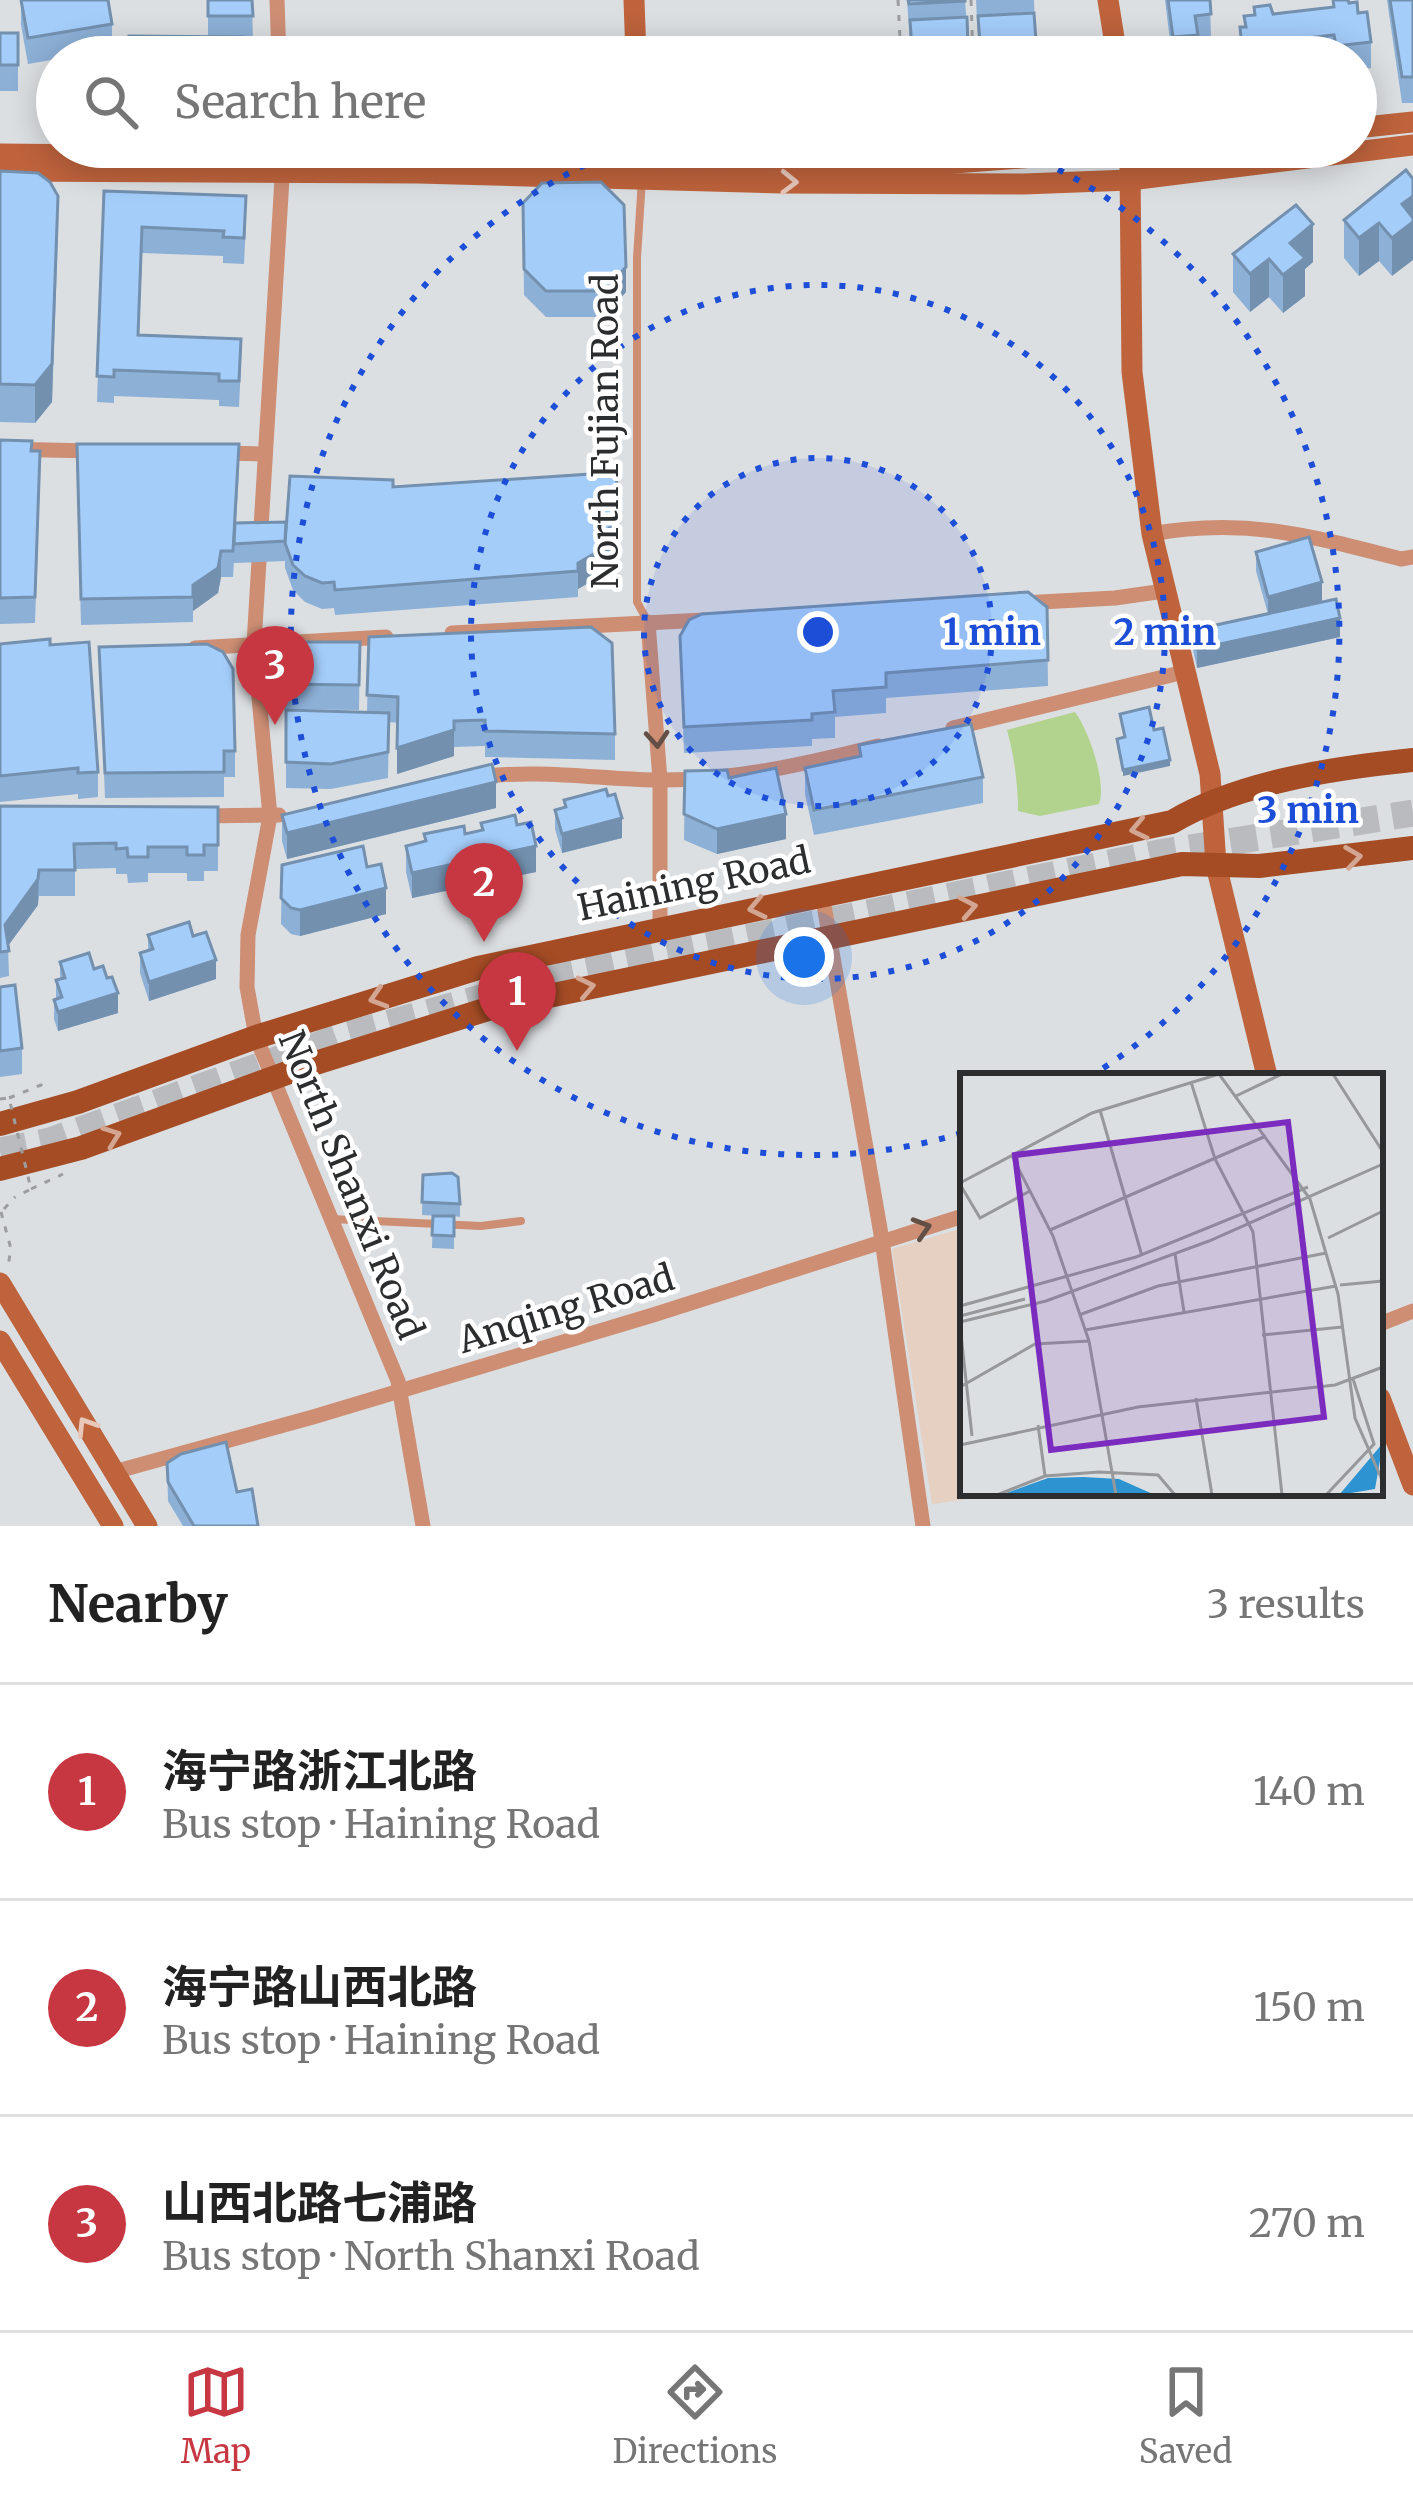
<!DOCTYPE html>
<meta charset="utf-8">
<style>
:root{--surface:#fff;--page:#f2f2f2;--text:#222;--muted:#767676;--line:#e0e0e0;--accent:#c73742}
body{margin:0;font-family:Merriweather,"Noto Sans SC",serif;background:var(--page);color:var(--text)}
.you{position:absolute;left:804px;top:957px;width:42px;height:42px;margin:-30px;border:9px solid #fff;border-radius:50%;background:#1a73e8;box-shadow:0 0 0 18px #1a73e833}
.badge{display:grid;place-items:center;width:78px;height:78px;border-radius:50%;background:var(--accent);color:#fff;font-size:39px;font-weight:700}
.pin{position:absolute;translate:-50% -99px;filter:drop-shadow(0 3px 6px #0008)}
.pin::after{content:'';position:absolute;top:63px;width:42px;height:36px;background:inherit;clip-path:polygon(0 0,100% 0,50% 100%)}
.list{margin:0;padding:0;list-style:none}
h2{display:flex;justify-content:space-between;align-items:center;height:156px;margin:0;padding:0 48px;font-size:51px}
h2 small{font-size:39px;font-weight:400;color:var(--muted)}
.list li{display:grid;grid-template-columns:78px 1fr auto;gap:36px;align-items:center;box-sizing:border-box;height:216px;padding:0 48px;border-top:3px solid var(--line)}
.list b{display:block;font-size:45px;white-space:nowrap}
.list p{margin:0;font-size:39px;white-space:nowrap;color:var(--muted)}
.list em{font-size:39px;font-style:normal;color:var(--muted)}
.icon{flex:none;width:66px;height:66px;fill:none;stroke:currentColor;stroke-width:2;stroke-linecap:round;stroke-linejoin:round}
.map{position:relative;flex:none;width:1413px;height:1526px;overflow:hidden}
.search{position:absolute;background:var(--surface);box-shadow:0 6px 30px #0003;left:36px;right:36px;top:36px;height:132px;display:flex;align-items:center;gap:30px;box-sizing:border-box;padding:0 42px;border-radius:66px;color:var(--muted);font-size:45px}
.sheet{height:804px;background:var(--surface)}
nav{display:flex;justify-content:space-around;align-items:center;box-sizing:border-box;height:168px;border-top:3px solid var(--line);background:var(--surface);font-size:33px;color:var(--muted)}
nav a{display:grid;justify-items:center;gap:6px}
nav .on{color:var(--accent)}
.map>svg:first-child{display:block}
.education{fill:#e5d0c2}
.green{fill:#b2d38d}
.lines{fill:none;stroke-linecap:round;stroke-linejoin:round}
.highway-tunnel{stroke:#b9bbbe;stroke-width:27;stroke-dasharray:27 14;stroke-linecap:butt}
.path{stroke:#9b9d9f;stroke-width:3;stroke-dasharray:6 9;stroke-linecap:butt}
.lane{stroke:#cd8e74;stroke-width:8}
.street{stroke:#cd8e74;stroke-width:15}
.secondary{stroke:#be633c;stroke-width:21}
.primary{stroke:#a54c25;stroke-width:24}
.path-bridge{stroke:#9b9d9f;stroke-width:3;stroke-dasharray:6 9;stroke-linecap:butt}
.wall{fill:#8db0d7}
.shaded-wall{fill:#7390af}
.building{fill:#a4cdfa;stroke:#7390af;stroke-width:3}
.oneway{stroke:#e8c8bb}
.oneway2{stroke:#644f46}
.oneway3{stroke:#d2a692}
.ring{fill:none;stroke:#1d4ed8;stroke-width:6;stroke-dasharray:6 12}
.labels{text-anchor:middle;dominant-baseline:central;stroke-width:9;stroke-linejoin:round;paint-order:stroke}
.street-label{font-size:36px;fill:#2c2d2e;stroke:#fff}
.inset-road{fill:none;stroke:#96989a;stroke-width:3}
.view{fill:#7b2cbf;fill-opacity:0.15;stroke:#7b2cbf;stroke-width:6}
.inset-edge{fill:none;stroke:#2c2d2e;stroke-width:6}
.centre{fill:#1d4ed8;stroke:#fff;stroke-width:6}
.ring-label{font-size:36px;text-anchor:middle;font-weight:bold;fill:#1d4ed8;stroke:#fff;stroke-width:9;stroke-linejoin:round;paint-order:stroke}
</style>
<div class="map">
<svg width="1413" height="1526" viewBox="0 0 1413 1526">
<rect width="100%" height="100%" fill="#dcdfe2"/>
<polygon class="education" points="963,1228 963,1493 1011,1493 932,1504 892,1249"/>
<path class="green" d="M1075 712C1089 731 1107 783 1099 804L1040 816 1018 811C1018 783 1014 756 1007 730Z"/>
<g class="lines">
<polyline class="highway-tunnel" points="0,1151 50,1141 343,1036 557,977 1164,852 1413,813"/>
<g class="path">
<polyline points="898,0 901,57"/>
<polyline points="971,0 973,57"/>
<polyline points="9,1098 41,1085 49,1089"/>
<polyline points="31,1189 63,1174"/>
<polyline points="4,1209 15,1197"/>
<polyline points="1,1212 11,1249 8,1266"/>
</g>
<g class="lane">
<polyline points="642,179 637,258 637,602 648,622"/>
<polyline points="331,1219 481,1226 521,1221"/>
</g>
<g class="street">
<polyline points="277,0 279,57"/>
<polyline points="283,162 254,644 270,816 248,935 247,987 256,1037 398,1381 423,1526"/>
<polyline points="0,449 94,451"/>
<polyline points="220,453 265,454"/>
<path d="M1152 534C1244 517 1312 536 1401 559L1413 557"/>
<polyline points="1022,603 1115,598 1164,591"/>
<polyline points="648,622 660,780 660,929"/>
<polyline points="452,633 704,620"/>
<polyline points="195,648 386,637"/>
<polyline points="953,728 1184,672"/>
<path d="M479 777C538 769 598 779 656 780 732 781 805 764 878 746"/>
<polyline points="201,816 279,815"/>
<polyline points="822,894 882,1240 923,1526"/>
<polyline points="1380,1324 1413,1311"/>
<polyline points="114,1472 313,1417 653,1315 963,1216"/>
</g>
<g class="secondary">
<polyline points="634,0 636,57"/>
<polyline points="1108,0 1117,57"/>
<polyline points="1356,128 1413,122"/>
<polyline points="0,154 399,158"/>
<polyline points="430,159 941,164 1167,147"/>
<polyline points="1130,167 1132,372 1152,534 1210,774 1216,865 1267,1076"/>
<polyline points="0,171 418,173 782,183 1024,184 1130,180 1413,145"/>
<polyline points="0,1283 147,1526"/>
<polyline points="0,1341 113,1526"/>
<polyline points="1380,1398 1413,1485"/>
</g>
<g class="primary">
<path d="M0 1124 78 1102 256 1037 478 968 1172 822C1240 782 1334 768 1413 760"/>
<polyline points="0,1169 81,1148 306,1066 491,1008 1182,864 1259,866 1413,848"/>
</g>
<polyline class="path-bridge" points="0,1099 9,1098 31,1189 15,1197"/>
</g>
<g class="wall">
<polygon points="21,0 112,24 112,50 57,57 57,59 28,64 21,25"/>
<polygon points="208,0 252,0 253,42 208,37"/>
<polygon points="907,0 965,0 969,57 911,57"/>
<polygon points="976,0 1034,0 1036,57 979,57"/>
<polygon points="1165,0 1210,0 1211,40 1198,41 1198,57 1172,57"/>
<polygon points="1333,0 1349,3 1358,13 1371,42 1371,68 1356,70 1356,57 1240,57 1240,27 1244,27 1244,16 1254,15 1254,7 1273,14 1333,7"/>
<polygon points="1387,0 1413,0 1413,103 1402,103"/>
<rect x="0" y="33" width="18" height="58"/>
<polygon points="0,171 58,234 52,402 35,423 0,422"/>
<polygon points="1413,179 1392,276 1379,261 1359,276 1344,258 1344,220"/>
<polygon points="104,191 246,222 244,264 223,263 223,256 142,253 139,335 241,365 239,407 219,406 219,400 114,396 114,403 97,402"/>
<polygon points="523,203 626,292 603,317 546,317 524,295"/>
<polygon points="1233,254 1313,262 1305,269 1305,296 1283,313 1269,297 1250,312 1233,292"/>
<polygon points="0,440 31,451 40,477 35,623 0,624"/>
<polygon points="77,469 239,470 236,523 286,522 393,487 619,527 619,553 609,553 602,575 578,589 578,597 335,615 334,608 322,609 305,602 293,590 285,568 285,561 234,563 234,561 233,577 221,577 218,593 193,611 193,622 81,625"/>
<polygon points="1256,552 1322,601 1306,606 1340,637 1197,668 1193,650 1193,630 1268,614 1256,571"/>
<polygon points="1047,607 1048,686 886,698 886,713 835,717 835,738 812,739 812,746 684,753 680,636"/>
<polygon points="369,637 615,734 615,760 485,757 485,746 454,747 454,756 397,774 398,723 389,722 388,778 331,789 286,788 286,710 367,712"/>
<polygon points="280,642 360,642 359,710 280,709"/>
<polygon points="0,644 50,645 98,772 98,797 78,799 78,794 0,802"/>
<polygon points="99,647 235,751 235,777 224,777 224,797 105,798"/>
<polygon points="859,745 983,777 983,803 814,835 805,794 805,768 859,757"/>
<polygon points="685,771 729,778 786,839 717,854 684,840"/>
<polygon points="564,800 622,838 562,853 555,829 555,810 564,808"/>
<polygon points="0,806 218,807 218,871 204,871 204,881 187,881 187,873 148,873 148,882 128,883 127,874 116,874 116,868 75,869 75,896 39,896 38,905 8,945 9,976 0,978"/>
<polygon points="496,808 287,859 282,841 282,815"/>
<polygon points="481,823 517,825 536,872 412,898 406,872 406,846 424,842 424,834 465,834 481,830"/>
<polygon points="282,865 367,867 386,914 300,936 291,934 281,924"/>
<polygon points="148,935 193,936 216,979 149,1001 140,973 140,953 148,950"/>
<polygon points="60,962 94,969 118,1013 58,1031 54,1019 54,1000 56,999 56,980 60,979"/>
<polygon points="0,987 22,1048 22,1074 0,1077"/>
<polygon points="423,1175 460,1204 460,1217 454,1216 454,1249 432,1248 433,1216 440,1216 422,1215"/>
<polygon points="167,1463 237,1492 258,1526 183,1526 168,1501"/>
</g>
<g class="shaded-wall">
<polygon points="58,196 52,402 35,423 35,385"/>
<polygon points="1413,196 1413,260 1392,276 1392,238 1402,204"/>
<polygon points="1379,223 1379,261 1359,276 1359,238"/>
<polygon points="1313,224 1313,262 1305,269 1305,296 1283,313 1283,275 1290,243"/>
<polygon points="1269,259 1269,297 1250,312 1250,274"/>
<polygon points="626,267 626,292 603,317 603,291"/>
<polygon points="609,528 609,553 602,575 578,589 578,563"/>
<polygon points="221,551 221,577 218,593 193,611 193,585"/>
<polygon points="1322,582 1322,601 1268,616 1268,597"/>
<polygon points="1340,618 1340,637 1197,668 1197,649"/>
<polygon points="454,730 454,756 397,774 397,748"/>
<polygon points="1170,760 1170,766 1123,776 1123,770"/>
<polygon points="496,782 496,808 287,859 287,833"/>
<polygon points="786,814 786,839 717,854 717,829"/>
<polygon points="622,818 622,838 562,853 562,834"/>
<polygon points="536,846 536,872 412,898 412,873"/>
<polygon points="39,870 38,905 5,950 5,925"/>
<polygon points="386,888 386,914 300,936 300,910"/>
<polygon points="216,960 216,979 149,1001 149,982"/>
<polygon points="118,993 118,1013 58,1031 58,1012"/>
</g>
<g class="building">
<polygon points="21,0 108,0 112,24 28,38"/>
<polygon points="208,0 252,0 253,16 208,16"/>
<polygon points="908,0 965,0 965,1 909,4"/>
<polygon points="1168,0 1210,0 1211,14 1195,16 1198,35 1173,37"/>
<polygon points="1333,0 1348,0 1349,3 1357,2 1358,13 1367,12 1371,42 1336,46 1334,35 1281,41 1283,54 1243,57 1240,27 1246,27 1244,16 1255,15 1254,7 1270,5 1273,14 1334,7"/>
<polygon points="1390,0 1413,0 1413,77 1402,77"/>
<polygon points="1034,13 1036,41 980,44 978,16"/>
<polygon points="967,17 968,45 912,48 910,20"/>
<rect x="0" y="33" width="18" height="32"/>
<polygon points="129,36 244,37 244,57 129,57"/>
<polygon points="1036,48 1036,57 980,57 980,51"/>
<polygon points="969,52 969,57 913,57 913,54"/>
<polygon points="1406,170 1413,179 1413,196 1402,204 1413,218 1413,222 1392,238 1379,223 1359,238 1344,220"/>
<polygon points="0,171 38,173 50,182 58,196 52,364 35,385 0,384"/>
<polygon points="601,182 624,205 626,267 603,291 546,291 524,269 523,203 542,183"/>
<polygon points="104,191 246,196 244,238 223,237 224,231 142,227 138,335 241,339 239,381 219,381 219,374 114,370 114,377 97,376"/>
<polygon points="1296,205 1313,224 1290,243 1305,258 1283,275 1269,259 1250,274 1233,254"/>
<polygon points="0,440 32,441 31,451 40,451 35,597 0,598"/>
<polygon points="77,444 239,444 233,551 221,551 218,568 193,585 193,597 81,599"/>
<polygon points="616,468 619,527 609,528 602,549 578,563 578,571 335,590 334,582 322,583 305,576 293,565 285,543 290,476 393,480 393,487 590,474 590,469"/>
<polygon points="286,522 285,541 234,544 235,523"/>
<polygon points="1309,537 1322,582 1268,597 1256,552"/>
<polygon points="1028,592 1047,607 1048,660 886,673 886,687 833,691 835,712 812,714 812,720 684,727 680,636 689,620 702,614"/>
<polygon points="1336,599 1340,618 1197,649 1193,630"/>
<polygon points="591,627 612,643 615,734 485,731 485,720 454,721 454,730 397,748 398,697 367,695 369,637"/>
<polygon points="50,639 50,645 89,642 98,772 78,773 78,768 0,776 0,644"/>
<polygon points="280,642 360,642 359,685 280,684"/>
<polygon points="207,644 223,652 233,669 235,751 224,751 224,772 105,773 99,647"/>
<polygon points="1149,707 1154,730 1163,728 1170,760 1123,770 1117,739 1125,737 1120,714"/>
<polygon points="286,710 389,713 388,752 331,764 286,762"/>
<polygon points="971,724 983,777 814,810 805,768 861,756 859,745"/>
<polygon points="492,764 496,782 287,833 282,815"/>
<polygon points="776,768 786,814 717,829 684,814 685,771 727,770 729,778"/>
<polygon points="606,789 608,796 615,794 622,818 562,834 555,810 566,807 564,800"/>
<polygon points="0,806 218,807 218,845 204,845 204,855 187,855 187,847 148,847 148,857 128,857 127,848 116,849 116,843 74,844 75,870 39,870 38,879 5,925 9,951 0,952"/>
<polygon points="515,815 517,825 531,822 536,846 412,873 406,846 426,841 424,834 464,826 465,834 483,830 481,823"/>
<polygon points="363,846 367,867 381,864 386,888 300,910 291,908 281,898 282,865"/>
<polygon points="189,922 193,936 206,932 216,960 149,982 140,953 153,949 148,935"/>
<polygon points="89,953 94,969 103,966 107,978 112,977 118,993 58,1012 54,1000 62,997 56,980 65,978 60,962"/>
<polygon points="15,985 22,1048 0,1051 0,987"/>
<polygon points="452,1173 458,1177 460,1204 422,1202 423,1175"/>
<polygon points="433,1216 454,1216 454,1236 432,1235"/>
<polygon points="226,1442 237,1492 252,1489 258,1526 194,1526 168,1482 167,1463 181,1454"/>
</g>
<defs><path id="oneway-chevron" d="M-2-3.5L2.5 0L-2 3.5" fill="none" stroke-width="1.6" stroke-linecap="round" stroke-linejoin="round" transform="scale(3)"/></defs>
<g class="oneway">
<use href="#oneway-chevron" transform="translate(789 182) rotate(1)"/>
<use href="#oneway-chevron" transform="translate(86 1426) rotate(-122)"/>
</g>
<g class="oneway2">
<use href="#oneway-chevron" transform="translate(657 739) rotate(86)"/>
<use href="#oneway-chevron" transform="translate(922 1228) rotate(-17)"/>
</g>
<g class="oneway3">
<use href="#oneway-chevron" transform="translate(1139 829) rotate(168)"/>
<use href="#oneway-chevron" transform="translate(1353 857) rotate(-8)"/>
<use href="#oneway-chevron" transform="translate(968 907) rotate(-11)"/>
<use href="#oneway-chevron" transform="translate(757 908) rotate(168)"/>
<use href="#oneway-chevron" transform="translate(586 987) rotate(-12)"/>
<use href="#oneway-chevron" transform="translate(378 998) rotate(163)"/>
<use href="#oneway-chevron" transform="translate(112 1136) rotate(-20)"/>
</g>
<circle cx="818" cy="632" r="174" fill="#1d4ed8" fill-opacity=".12"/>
<g class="ring">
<circle cx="818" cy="632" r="174"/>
<circle cx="818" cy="632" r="347"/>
<path d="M962 1133A521 521 0 0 1 627 147M1009 147A521 521 0 0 1 1094 1074"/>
</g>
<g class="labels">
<g class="street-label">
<text transform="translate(605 431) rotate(-90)">North Fujian Road</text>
<text transform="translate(694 884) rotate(-12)">Haining Road</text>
<text transform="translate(351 1185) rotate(68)">North Shanxi Road</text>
<text transform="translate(566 1309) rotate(-17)">Anqing Road</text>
</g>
</g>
<g transform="translate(960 1073)">
<rect width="423" height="423" fill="#dcdfe2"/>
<path d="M423 370 415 416 379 422ZM123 404 159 406 195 422H41L88 405Z" fill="#2e94d1"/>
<path class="inset-road" d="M373 1 423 79M231 9 255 86 293 159 322 422M276 23 322 1M140 37 182 183M52 83 93 163 129 268 156 422M0 110 132 40 259 1 350 126 378 221 395 345 423 409M1 113 20 145 70 118M90 157 306 63M368 165 423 138M215 181 224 239M380 212 423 208M0 233 176 184 348 114M119 242 198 213 366 180M0 243 65 226M0 249 86 228 249 168 423 91M0 252 12 363M125 257 376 213M302 262 382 254M0 314 75 271 129 268M236 325 252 422M78 352 85 403M0 372 178 334 375 312 423 294M37 422 85 403 139 399 198 402 215 422M366 422 414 371 393 306"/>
<path class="view" d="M328 49 364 344 91 377 55 82Z"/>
<rect width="423" height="423" class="inset-edge"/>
</g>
<circle cx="818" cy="632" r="18" class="centre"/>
<g class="ring-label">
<text x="992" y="645">1 min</text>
<text x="1165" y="645">2 min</text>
<text x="1308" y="823">3 min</text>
</g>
</svg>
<div class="you"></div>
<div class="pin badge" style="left:517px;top:1051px">1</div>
<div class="pin badge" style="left:484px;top:942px">2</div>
<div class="pin badge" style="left:275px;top:725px">3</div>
<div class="search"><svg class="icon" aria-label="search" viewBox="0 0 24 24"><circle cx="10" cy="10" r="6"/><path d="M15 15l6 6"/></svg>Search here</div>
</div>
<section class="sheet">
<h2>Nearby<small>3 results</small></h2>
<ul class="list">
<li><span class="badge">1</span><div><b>海宁路浙江北路</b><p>Bus stop · Haining Road</p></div><em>140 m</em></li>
<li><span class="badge">2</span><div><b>海宁路山西北路</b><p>Bus stop · Haining Road</p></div><em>150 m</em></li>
<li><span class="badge">3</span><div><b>山西北路七浦路</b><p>Bus stop · North Shanxi Road</p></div><em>270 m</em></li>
</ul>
</section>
<nav>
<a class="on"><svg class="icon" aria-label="map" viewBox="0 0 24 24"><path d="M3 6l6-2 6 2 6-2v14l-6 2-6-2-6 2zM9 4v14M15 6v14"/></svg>Map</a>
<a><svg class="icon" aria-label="directions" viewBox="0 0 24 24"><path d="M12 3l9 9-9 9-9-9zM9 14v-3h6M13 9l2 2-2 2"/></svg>Directions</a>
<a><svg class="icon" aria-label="saved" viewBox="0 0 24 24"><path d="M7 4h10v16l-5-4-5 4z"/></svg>Saved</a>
</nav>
